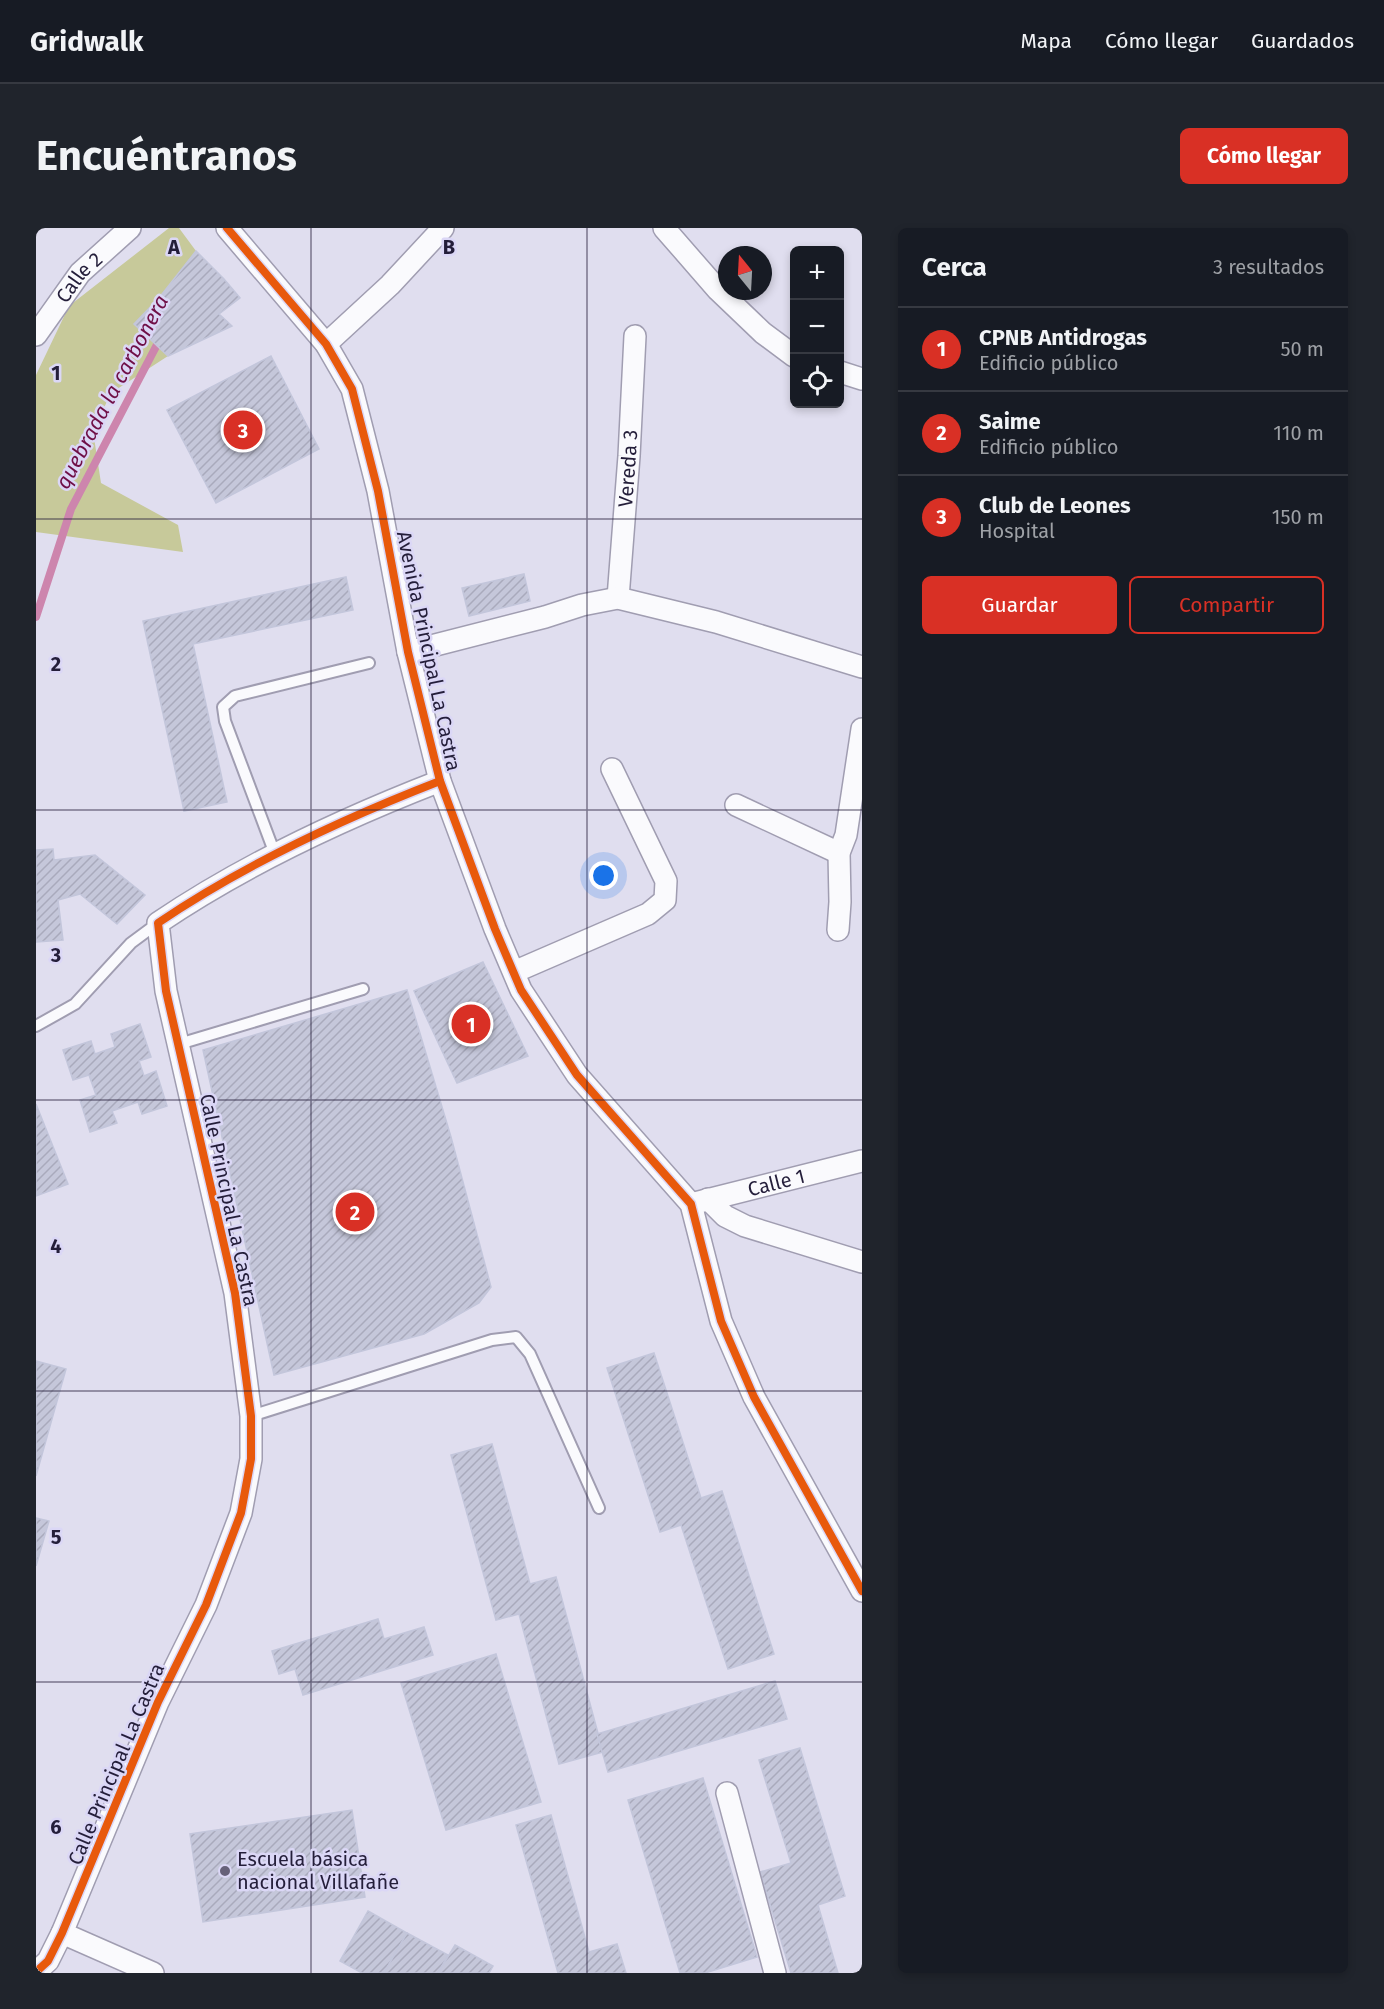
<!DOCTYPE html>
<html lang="es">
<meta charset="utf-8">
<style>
:root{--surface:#171b24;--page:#20242c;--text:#f1f3f6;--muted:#9ea1a6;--line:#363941;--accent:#d93025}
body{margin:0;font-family:"Fira Sans",sans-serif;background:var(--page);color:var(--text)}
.controls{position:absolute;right:18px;top:18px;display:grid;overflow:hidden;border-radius:9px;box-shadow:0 3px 9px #0003}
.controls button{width:54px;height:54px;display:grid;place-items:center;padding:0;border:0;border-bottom:2px solid var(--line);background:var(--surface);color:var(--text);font:30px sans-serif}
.compass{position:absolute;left:682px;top:18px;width:54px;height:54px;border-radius:50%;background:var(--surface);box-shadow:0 3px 9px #0003;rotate:342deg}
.you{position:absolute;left:568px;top:648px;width:21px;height:21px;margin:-15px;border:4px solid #fff;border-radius:50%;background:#1a73e8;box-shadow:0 0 0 9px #1a73e833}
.badge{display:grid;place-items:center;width:39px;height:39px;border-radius:50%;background:var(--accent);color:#fff;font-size:20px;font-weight:700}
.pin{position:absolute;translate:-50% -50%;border:3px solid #fff;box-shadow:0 2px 6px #0006}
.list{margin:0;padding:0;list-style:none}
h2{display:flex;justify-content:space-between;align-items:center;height:78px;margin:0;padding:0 24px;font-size:26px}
h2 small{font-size:20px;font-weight:400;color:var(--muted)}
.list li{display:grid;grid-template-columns:39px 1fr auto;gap:18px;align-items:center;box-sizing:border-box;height:84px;padding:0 24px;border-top:2px solid var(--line)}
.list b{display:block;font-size:22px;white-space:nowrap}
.list p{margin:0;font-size:20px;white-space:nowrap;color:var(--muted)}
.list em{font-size:20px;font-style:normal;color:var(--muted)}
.actions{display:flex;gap:12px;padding:18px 24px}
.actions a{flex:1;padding:14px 0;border:2px solid var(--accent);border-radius:9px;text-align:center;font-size:21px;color:var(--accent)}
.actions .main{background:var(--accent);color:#fff}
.icon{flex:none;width:33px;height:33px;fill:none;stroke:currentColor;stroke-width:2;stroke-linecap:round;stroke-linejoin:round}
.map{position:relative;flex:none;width:826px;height:1745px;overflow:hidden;border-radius:9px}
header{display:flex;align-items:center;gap:36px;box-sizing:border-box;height:84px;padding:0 30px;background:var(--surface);border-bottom:2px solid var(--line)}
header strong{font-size:28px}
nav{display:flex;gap:33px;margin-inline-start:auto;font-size:21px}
.intro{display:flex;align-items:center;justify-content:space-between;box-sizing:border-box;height:144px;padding:0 36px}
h1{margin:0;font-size:42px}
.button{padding:15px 27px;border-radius:9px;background:var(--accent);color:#fff;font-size:21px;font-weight:700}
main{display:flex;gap:36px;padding:0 36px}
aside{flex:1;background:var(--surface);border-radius:9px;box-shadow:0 3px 9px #0003}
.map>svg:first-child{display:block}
.grass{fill:#c7c99a}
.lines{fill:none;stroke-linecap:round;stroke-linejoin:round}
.stream{stroke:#cd85ad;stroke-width:8}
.building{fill:url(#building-hatch);stroke:#c3c6db;stroke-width:1.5}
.service-casing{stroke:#a09db1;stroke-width:14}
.minor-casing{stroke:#a09db1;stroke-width:24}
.service{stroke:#fafafd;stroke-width:10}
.minor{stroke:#fafafd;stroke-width:21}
.cycleway-casing{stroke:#dbd7f6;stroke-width:11}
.cycleway{stroke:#e8590c;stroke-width:8}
.grid{fill:none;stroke:#241e3a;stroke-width:1.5;stroke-opacity:0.55}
.poi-dot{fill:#666179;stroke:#dbd7f6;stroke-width:2}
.labels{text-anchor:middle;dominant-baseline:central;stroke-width:5;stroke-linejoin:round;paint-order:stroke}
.street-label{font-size:20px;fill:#241e3a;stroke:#dbd7f6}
.poi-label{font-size:20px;fill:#241e3a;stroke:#dbd7f6;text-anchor:start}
.water-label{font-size:21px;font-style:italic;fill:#6f0f47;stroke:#dbd7f6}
.grid-label{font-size:20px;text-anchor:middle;font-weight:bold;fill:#241e3a;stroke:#dbd7f6;stroke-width:5;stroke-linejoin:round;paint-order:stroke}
</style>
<header>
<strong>Gridwalk</strong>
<nav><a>Mapa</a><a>Cómo llegar</a><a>Guardados</a></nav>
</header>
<div class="intro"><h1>Encuéntranos</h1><a class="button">Cómo llegar</a></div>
<main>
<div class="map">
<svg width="826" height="1745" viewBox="0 0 826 1745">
<defs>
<pattern id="building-hatch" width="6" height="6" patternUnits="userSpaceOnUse" patternTransform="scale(1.5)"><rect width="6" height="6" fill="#c5c7da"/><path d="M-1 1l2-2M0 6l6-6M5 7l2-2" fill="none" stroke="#a9aabc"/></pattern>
</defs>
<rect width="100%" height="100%" fill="#e0deef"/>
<polygon class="grass" points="133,0 143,0 160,23 123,70 98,96 132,128 75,165 57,203 65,255 142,297 147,324 0,304 0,147 33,78"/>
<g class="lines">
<polyline class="stream" points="0,389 35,281 125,109"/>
</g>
<g class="building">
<polygon points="160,23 188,51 204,70 183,86 196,98 132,128 98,96 123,70"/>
<polygon points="235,128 283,221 180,275 131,182"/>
<polygon points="488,346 494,373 433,388 426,360"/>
<polygon points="310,349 317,382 157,416 191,574 148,583 107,393"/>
<polygon points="17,621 18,632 59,627 109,667 81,696 44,666 22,672 27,712 0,714 0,622"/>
<polygon points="447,734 492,828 421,855 378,763"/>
<polygon points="371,762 415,909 455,1059 443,1075 388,1106 238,1147 167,822"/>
<polygon points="104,796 115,829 103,833 108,848 120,843 131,878 106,886 102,874 76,883 81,895 54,904 44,872 60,867 53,847 37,852 27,822 55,813 59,826 79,819 75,806"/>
<polygon points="0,876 32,956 0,968"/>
<polygon points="618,1125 665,1270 686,1263 738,1426 692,1441 645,1297 624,1304 571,1140"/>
<polygon points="0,1133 30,1141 0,1248"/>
<polygon points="456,1216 494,1356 520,1349 567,1524 523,1536 483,1386 460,1392 415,1227"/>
<polygon points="0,1290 13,1293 0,1338"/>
<polygon points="342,1391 348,1411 388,1399 397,1427 267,1467 259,1441 243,1446 236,1423"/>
<polygon points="460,1426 505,1574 410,1602 365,1455"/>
<polygon points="739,1453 751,1491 572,1544 561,1506"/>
<polygon points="764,1520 809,1668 782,1677 802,1745 755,1745 724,1644 755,1635 723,1532"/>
<polygon points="667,1550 721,1729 669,1745 644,1745 592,1572"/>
<polygon points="316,1582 329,1669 167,1694 154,1606"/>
<polygon points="515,1587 553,1724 581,1716 590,1745 522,1745 480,1597"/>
<polygon points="332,1683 371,1705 348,1745 326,1745 304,1733"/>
<polygon points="371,1705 412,1727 402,1745 348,1745"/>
<polygon points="419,1717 457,1738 453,1745 402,1745"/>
</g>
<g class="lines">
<g class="service-casing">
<g id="service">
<polyline points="239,626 189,493 187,479 199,468 333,435"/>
<polyline points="0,798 39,776 95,715 122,695"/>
<polyline points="143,816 327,761"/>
<polyline points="215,1188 456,1112 480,1109 494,1126 563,1280"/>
</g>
</g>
<g class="minor-casing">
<g id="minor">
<polyline points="191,0 290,116 316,161 342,263 372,424 404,553 459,701 485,762 541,847 655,976 685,1093 718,1169 826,1363"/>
<polyline points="628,0 682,62 727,105 758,128"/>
<path id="s1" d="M0 107 44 45 94 0"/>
<polyline points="290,116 354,57 407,0"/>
<polyline points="804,144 826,151"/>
<path id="s2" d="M582 370 593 228 599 108"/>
<polyline points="372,424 509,389 546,377 582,370 680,394 826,439"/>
<polyline points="700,577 803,625"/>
<polyline points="802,702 804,674 803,625 810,607 826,501"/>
<polyline points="478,744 612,686 629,672 630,653 576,541"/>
<polyline points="672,971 689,988 709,998 826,1034"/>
<path id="s3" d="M655 976 826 933"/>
<polyline points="691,1565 739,1745"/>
<polyline points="26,1705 117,1745"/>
<path d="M0 1744 12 1733 26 1705 122 1474 170 1377 205 1285 215 1231V1188L199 1065 130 763 122 695C209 636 306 591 404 553"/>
</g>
</g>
<use href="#service" class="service"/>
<use href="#minor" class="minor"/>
<g class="cycleway-casing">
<g id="cycleway">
<polyline points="191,0 290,116 316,161 342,263 372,424 404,553 459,701 485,762 541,847 655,976 685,1093 718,1169 826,1363"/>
<path d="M0 1744 12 1733 26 1705 122 1474 170 1377 205 1285 215 1231V1188L199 1065 130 763 122 695C209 636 306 591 404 553"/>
</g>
</g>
<use href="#cycleway" class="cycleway"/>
</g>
<path class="grid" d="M275 0V1745M551 0V1745M0 291H826M0 582H826M0 872H826M0 1163H826M0 1454H826"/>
<circle class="poi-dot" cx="189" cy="1643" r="6"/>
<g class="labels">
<g class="street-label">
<text stroke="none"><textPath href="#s1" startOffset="72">Calle 2</textPath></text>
<text stroke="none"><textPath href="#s2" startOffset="130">Vereda 3</textPath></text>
<text transform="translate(393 423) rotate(78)">Avenida Principal La Castra</text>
<text stroke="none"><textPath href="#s3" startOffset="88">Calle 1</textPath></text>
<text transform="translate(193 972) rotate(78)">Calle Principal La Castra</text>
<text transform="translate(80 1536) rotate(-67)">Calle Principal La Castra</text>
</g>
<g class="poi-label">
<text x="201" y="1631">Escuela básica<tspan x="201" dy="23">nacional Villafañe</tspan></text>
</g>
<g class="water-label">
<text transform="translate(76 164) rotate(-62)">quebrada la carbonera</text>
</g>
</g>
<g class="grid-label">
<text x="138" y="26">A</text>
<text x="413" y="26">B</text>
<text x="20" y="152">1</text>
<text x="20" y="443">2</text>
<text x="20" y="734">3</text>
<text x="20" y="1025">4</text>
<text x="20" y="1316">5</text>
<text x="20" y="1606">6</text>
</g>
</svg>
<div class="controls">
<button>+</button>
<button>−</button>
<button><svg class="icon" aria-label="locate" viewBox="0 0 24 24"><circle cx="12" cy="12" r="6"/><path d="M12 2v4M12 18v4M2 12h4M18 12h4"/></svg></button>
</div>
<svg class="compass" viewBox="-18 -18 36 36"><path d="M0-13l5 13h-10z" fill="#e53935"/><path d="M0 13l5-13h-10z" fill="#9ea1a6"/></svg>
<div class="you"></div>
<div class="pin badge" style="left:435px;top:796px">1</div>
<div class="pin badge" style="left:319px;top:984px">2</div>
<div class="pin badge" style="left:207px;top:202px">3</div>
</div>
<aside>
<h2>Cerca<small>3 resultados</small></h2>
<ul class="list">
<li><span class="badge">1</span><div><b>CPNB Antidrogas</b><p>Edificio público</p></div><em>50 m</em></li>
<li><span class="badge">2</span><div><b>Saime</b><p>Edificio público</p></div><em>110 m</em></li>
<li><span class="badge">3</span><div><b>Club de Leones</b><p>Hospital</p></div><em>150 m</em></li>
</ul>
<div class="actions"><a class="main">Guardar</a><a>Compartir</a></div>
</aside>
</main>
